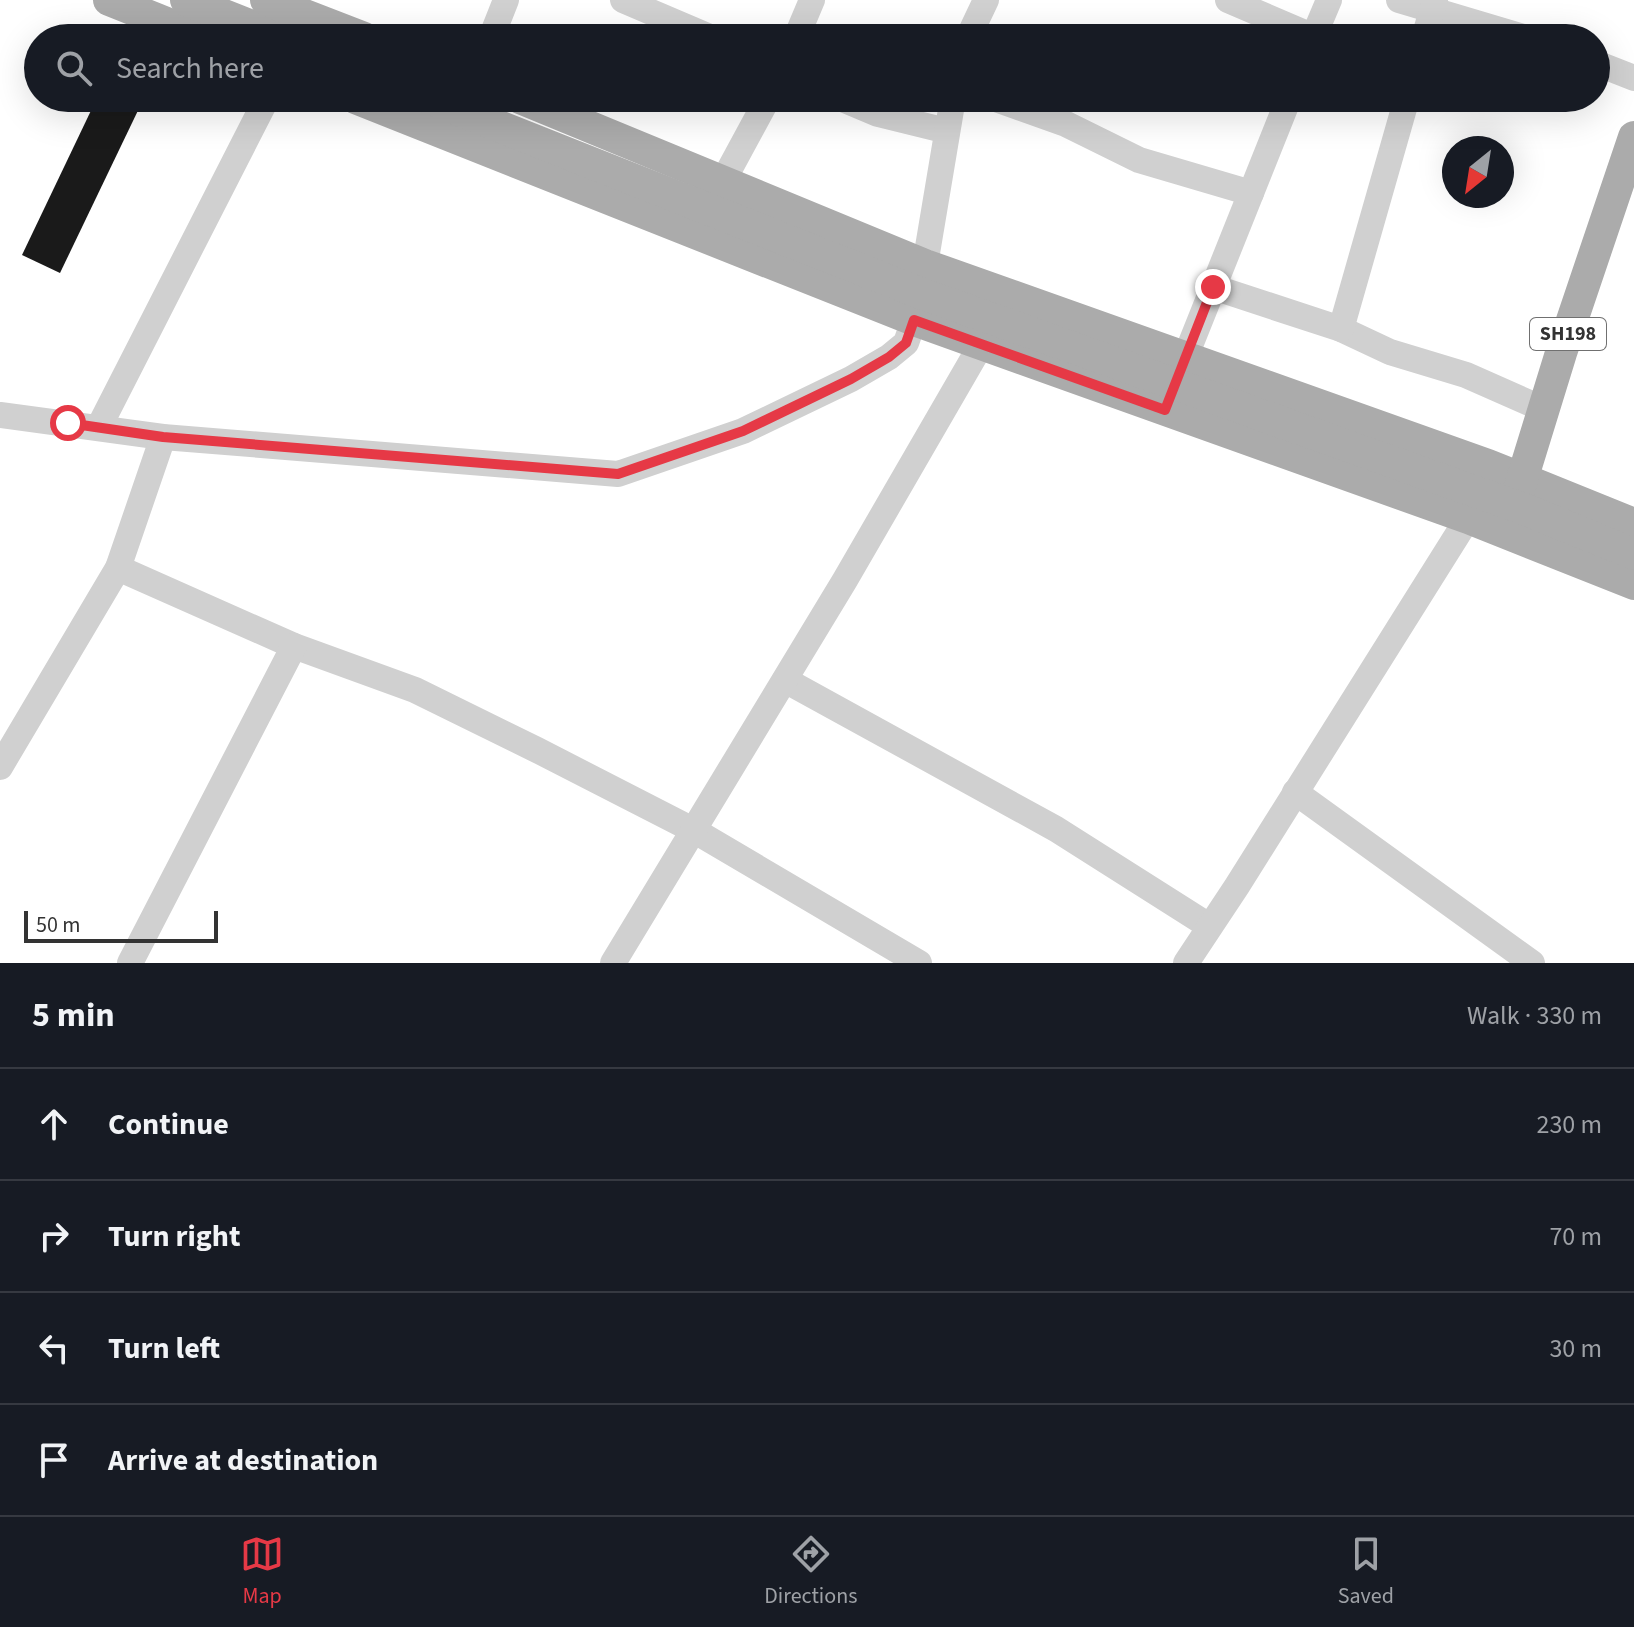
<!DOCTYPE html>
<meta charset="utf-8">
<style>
:root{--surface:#171b24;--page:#242831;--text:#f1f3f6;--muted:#9ea1a6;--line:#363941;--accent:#e63946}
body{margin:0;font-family:"Source Sans 3",sans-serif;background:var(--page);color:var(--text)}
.compass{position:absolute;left:1442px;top:136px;width:72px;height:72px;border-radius:50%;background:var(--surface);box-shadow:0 8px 32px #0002;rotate:210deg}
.scale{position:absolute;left:24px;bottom:20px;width:194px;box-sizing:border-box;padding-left:8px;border:4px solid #333;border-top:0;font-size:22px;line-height:28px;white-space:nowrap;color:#333;-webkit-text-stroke:6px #fff;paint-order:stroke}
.stop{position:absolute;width:24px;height:24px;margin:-18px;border:6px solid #e63946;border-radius:50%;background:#fff}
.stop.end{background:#e63946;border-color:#fff;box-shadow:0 2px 8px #0008}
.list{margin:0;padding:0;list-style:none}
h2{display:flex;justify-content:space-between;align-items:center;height:104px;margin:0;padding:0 32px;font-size:34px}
h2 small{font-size:26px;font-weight:400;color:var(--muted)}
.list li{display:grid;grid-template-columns:52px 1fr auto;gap:24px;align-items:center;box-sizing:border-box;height:112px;padding:0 32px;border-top:2px solid var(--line)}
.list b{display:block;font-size:30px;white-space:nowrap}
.list em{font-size:26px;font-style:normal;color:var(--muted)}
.icon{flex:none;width:44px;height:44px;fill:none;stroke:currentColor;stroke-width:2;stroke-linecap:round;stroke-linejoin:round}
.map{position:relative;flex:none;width:1634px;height:963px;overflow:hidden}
.search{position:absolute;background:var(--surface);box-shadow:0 8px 32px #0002;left:24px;right:24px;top:24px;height:88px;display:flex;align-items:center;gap:20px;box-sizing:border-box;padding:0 28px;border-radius:44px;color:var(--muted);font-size:30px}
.sheet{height:552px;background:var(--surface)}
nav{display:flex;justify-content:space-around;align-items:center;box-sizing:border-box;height:112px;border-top:2px solid var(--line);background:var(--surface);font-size:22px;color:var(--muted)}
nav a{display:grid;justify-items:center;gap:4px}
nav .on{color:var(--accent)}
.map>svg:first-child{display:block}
.building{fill:#1a1a1a}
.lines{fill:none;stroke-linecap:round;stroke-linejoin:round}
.minor{stroke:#d0d0d0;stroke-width:26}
.major{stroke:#ababab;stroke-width:32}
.major-bridge{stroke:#ababab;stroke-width:32}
.route{stroke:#e63946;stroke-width:10}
.labels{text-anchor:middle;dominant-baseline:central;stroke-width:8;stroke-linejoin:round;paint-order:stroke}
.shield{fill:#fff;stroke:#707070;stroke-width:2}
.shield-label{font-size:20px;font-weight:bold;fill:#333}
</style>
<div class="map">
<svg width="1634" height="963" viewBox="0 0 1634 963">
<rect width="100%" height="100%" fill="#fff"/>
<polygon class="building" points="97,98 144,98 60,273 22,255"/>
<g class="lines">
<g class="minor">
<polyline points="623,0 712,38"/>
<polyline points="1228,0 1314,37"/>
<polyline points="1399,0 1527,38"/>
<polyline points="491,38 506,0"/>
<polyline points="796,38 812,0"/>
<polyline points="968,38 986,0"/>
<polyline points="1313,38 1329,0"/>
<polyline points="1424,38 1435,0"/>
<polyline points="1596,63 1634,78"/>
<polyline points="840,98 878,114 947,131"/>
<polyline points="993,98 1066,124 1139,160 1251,193"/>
<polyline points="722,183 768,98"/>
<polyline points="1213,287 1341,329 1390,352 1466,375 1543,409"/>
<polyline points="1341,329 1407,98"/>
<polyline points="1179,373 1289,98"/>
<polyline points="0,415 163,437 618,474 743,431 851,379 889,357 906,343 914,320 925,265 953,98"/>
<polyline points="99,427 267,98"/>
<polyline points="118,568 294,646 415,690 537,750 695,831 919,963"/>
<polyline points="785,680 1056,829 1209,926"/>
<polyline points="0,767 118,568 163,437"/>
<polyline points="1295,792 1532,963"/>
<polyline points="130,963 294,646"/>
<polyline points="613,963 845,580 981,345"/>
<polyline points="1186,963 1237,886 1468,518"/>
</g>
<g class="major">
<polyline points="109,0 204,38"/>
<polyline points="186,0 282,38"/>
<polyline points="266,0 364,38"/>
<polyline points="355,98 914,320 1468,518 1634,584"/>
<polyline points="520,98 925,265 1488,465 1634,524"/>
<polyline points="1516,499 1561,353 1634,137"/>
</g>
<polyline class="major-bridge" points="428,98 920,293 1524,509 1634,554"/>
</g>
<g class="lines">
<polyline class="route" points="68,423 163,437 618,474 743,431 851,379 889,357 906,343 914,320 1165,410 1213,287"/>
</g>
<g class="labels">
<rect class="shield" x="1530" y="318" width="76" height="32" rx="6"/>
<g class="shield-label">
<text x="1568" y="334">SH198</text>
</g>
</g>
</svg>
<svg class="compass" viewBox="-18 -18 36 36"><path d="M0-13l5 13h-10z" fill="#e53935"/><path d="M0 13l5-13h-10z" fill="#9ea1a6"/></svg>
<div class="scale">50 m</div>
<div class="stop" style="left:68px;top:423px"></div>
<div class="stop end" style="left:1213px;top:287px"></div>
<div class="search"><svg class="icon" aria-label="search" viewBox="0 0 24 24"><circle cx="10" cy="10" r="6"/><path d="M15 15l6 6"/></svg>Search here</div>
</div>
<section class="sheet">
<h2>5 min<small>Walk · 330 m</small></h2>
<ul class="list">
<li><svg class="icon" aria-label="ahead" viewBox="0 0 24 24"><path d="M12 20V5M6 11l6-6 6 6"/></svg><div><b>Continue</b></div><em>230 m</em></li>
<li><svg class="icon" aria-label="right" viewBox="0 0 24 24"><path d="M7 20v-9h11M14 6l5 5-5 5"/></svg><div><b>Turn right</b></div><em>70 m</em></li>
<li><svg class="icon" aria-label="left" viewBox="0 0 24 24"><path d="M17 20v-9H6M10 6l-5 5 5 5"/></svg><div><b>Turn left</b></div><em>30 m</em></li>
<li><svg class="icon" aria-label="arrive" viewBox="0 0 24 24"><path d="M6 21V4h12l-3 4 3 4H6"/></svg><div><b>Arrive at destination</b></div></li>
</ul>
</section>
<nav>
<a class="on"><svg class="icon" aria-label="map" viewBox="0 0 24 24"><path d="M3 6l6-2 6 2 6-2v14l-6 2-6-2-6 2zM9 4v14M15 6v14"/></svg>Map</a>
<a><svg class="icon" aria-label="directions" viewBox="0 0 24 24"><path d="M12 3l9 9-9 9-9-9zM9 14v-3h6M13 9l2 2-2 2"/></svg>Directions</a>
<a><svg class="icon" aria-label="saved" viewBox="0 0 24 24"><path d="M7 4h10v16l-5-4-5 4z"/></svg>Saved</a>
</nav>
